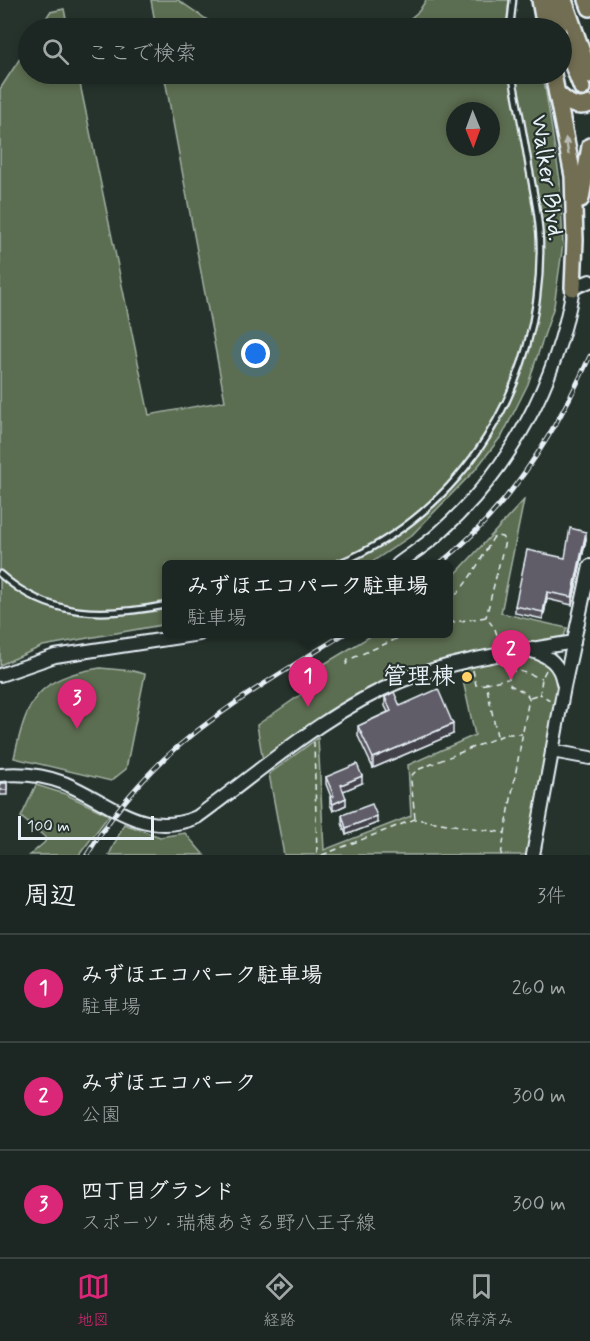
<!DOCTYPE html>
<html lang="ja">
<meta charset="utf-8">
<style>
:root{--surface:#1c2622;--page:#252e2a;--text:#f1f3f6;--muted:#a0a5a5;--line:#3a4340;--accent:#db2777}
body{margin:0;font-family:Mynerve,"Klee One",sans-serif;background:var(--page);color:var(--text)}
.compass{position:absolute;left:446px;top:102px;width:54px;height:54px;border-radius:50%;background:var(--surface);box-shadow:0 3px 9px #0003;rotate:179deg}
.scale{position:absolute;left:18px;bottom:15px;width:136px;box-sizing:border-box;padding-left:6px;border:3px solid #e8f1f8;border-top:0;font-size:16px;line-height:21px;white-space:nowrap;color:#e8f1f8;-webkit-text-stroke:4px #26332d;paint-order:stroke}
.you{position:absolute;left:256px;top:354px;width:21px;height:21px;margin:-15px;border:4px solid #fff;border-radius:50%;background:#1a73e8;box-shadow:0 0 0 9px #1a73e833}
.badge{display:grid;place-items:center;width:39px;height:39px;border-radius:50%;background:var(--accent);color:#fff;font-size:20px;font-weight:700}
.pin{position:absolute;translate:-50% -50px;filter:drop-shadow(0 2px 3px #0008)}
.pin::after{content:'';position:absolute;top:32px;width:21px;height:18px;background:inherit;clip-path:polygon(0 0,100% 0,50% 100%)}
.popup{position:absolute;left:162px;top:560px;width:291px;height:78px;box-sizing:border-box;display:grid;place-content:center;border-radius:9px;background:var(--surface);filter:drop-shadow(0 2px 4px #0005);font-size:20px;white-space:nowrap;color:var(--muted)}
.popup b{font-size:22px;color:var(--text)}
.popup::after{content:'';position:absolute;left:50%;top:100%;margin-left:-12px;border:12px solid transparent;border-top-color:var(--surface)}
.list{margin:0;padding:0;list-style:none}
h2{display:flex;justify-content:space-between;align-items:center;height:78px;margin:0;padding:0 24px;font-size:26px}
h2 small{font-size:20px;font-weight:400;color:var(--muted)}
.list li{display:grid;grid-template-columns:39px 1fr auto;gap:18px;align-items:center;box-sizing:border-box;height:108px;padding:0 24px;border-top:2px solid var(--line)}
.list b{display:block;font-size:22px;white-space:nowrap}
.list p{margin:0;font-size:20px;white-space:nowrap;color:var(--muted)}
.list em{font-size:20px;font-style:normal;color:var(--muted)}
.icon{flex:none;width:33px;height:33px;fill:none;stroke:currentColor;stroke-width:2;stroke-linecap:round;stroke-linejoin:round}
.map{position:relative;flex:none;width:590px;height:855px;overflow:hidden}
.search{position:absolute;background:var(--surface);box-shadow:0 3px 9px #0003;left:18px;right:18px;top:18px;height:66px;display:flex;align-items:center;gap:15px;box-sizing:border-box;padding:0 21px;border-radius:33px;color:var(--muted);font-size:22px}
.sheet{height:402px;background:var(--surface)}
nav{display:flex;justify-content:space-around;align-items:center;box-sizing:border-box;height:84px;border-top:2px solid var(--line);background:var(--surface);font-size:16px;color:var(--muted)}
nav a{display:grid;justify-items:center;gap:3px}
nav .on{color:var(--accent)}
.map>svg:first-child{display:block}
.green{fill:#5b6e51;stroke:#a2b0a4;stroke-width:1.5;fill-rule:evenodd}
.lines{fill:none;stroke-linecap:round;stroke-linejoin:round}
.lane-casing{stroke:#e8f1f8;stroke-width:9}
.secondary-casing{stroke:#e8f1f8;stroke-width:16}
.highway-casing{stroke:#e8f1f8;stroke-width:20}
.path{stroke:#e8f1f8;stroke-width:1.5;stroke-dasharray:6 4.5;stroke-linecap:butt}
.lane{stroke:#26332d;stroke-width:4.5}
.secondary{stroke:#26332d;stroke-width:12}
.highway{stroke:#726e52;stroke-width:15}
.rail-casing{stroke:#e8f1f8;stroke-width:5}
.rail{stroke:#26332d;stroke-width:3;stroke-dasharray:9;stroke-linecap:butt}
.wall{fill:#535059;stroke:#e8f1f8;stroke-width:1.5}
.shaded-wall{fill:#434149;stroke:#e8f1f8;stroke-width:1.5}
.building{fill:#605d68;stroke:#e8f1f8;stroke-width:1.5}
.oneway{fill:#b9bdb6}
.poi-dot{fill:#ffd166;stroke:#26332d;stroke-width:2}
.labels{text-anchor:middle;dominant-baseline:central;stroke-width:4.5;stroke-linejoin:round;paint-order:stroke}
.street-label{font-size:24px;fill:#e8f1f8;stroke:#26332d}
.poi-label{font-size:24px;font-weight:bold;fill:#e8f1f8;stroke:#26332d;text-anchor:end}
</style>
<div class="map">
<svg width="590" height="855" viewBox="0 0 590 855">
<rect width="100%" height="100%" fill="#26332d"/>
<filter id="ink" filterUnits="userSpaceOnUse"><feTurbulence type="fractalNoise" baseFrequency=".0167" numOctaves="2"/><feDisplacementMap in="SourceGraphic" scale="12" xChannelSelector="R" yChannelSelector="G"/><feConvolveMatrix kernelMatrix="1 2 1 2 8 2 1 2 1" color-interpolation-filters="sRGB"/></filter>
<g filter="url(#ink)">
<g class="green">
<polygon points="151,0 178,0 219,28 156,28"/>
<polygon points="426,0 509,0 507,20 534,23 535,28 399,28 419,11"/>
<polygon points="64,9 68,28 40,28 50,12"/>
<path d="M28 46V74H78L149 415 225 401 164 74H543L560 181 563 244 554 306 528 384 503 434 475 470 411 536 369 564H167V624L43 646 0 665V89ZM455 111H491V147H455Z"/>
<path d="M524 500 501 613 567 628 564 636 503 647 506 657C540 654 546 652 559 686L527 855H284L269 774 318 738 324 850 411 816 408 765 475 735 460 667 471 664 469 654C432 664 396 674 361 693 326 711 295 738 263 761L257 725 313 686 319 667 374 634H449V581Z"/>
<path d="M100 668 133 671 145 674 126 769 111 781 14 758C27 700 36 678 100 668Z"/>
<polygon points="36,785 65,794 109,815 79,855 30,855 45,842 45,837 21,817"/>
<polygon points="124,824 160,837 185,833 204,855 109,855"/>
</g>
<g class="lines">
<g class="lane-casing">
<g id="lane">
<polyline points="510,28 513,0"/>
<path d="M337 564C464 513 541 383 540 248 540 221 534 194 529 167 524 136 518 105 512 74"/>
<path d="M0 574C50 619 105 617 167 605"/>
</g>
</g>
<g class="secondary-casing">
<g id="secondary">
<path d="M398 564C411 554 426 545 438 534 510 470 557 382 573 288L590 281"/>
<path d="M532 651C549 656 560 664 563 683"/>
<polyline points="0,675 55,656 199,634"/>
<polyline points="552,751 590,758"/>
<path d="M0 775C22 773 43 775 64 783 110 802 144 840 197 817 262 770 325 712 401 681 456 659 515 652 574 642"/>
<polyline points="533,855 564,687 590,566"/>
</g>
</g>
<g class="highway-casing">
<g id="highway">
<polyline points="540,0 545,28"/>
<polyline points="551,0 558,28"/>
<polyline points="564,0 590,75"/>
<polyline points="587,0 590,8"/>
<polyline points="562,38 582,88"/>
<polyline points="553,74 573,176 575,240 573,288"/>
<path d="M557 93C567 102 576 110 590 104"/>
<polyline points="581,199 590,146"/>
</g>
</g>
<g class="path">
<path d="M449 602C468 584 480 561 493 538L497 536 502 537 505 541 486 617"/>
<polyline points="449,623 486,617 495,629 500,644"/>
<polyline points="346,665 348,660 408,634"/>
<polyline points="473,670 476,685 486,684"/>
<polyline points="546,670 542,678 540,694 550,700"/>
<polyline points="509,671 519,671 542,678"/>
<polyline points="530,697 540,694"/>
<polyline points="497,736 486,683 508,679"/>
<polyline points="314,742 317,855"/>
<polyline points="415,818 411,781 412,775 417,770 506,734 522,734"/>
<polyline points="322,855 415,819 505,833"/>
<polyline points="501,855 529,698 526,693 510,685 507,664"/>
</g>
<use href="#lane" class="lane"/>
<use href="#secondary" class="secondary"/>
<use href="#highway" class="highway"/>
<g class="rail-casing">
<g id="rail">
<path d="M439 564C507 511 555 434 590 356"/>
<path d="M87 855C108 820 135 787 164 759 217 710 283 672 344 634"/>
</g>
</g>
<use href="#rail" class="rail"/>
</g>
<g class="wall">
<polygon points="586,539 572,605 547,599 543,619 515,613 515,606"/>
<polygon points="385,697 400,706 453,734 373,768 358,736 358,726 388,712 385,706"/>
<polygon points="326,777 362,783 343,791 346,805 333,811 330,804 330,797 331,797 326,784"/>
<rect x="0" y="783" width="7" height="12"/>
<polygon points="342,815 377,823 346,835 342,823"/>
</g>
<g class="shaded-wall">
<polygon points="586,532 586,539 572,605 572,597"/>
<polygon points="547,592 547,599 543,619 543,612"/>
<polygon points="453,724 453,734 373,768 373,758"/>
<polygon points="362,776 362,783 341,792 341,785"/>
<polygon points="346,798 346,805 333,811 333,804"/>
<polygon points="377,816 377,823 346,835 346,828"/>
</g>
<g class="building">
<polygon points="570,528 586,532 572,597 547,592 543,612 515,606 527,550 565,558"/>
<polygon points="438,689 453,724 373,758 358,726 391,711 385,697 394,692 400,706"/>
<polygon points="357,764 362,776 341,785 346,798 333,804 330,797 334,796 326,777"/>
<rect x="0" y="783" width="7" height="7"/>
<polygon points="372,804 377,816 346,828 342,815"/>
</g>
<defs><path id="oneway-solid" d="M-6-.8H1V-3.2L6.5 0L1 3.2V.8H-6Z" transform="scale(1.5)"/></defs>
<use class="oneway" href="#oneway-solid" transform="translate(567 146) rotate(-100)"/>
</g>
<circle class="poi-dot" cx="467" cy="677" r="6"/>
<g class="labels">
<g class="street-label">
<text transform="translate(547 178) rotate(82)">Walker Blvd.</text>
</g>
<g class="poi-label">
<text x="455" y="677">管理棟</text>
</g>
</g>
</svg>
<svg class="compass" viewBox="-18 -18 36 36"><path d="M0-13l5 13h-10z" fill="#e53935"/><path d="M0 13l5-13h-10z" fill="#a0a5a5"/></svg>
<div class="scale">100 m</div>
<div class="you"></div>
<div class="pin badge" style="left:308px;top:707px">1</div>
<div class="popup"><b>みずほエコパーク駐車場</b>駐車場</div>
<div class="pin badge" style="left:511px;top:680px">2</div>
<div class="pin badge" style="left:77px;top:729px">3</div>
<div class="search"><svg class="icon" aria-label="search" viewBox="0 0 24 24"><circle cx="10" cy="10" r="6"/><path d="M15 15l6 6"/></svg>ここで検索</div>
</div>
<section class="sheet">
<h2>周辺<small>3件</small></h2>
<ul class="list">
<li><span class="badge">1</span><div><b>みずほエコパーク駐車場</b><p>駐車場</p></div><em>260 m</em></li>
<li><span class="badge">2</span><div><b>みずほエコパーク</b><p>公園</p></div><em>300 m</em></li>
<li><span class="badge">3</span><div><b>四丁目グランド</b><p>スポーツ · 瑞穂あきる野八王子線</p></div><em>300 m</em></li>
</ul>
</section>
<nav>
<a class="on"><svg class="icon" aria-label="map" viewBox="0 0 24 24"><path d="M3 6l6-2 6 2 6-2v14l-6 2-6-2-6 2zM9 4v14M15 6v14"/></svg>地図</a>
<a><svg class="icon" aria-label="directions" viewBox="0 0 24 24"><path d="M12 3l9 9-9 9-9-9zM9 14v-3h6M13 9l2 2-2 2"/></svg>経路</a>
<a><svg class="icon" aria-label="saved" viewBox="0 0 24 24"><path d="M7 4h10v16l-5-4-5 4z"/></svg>保存済み</a>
</nav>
